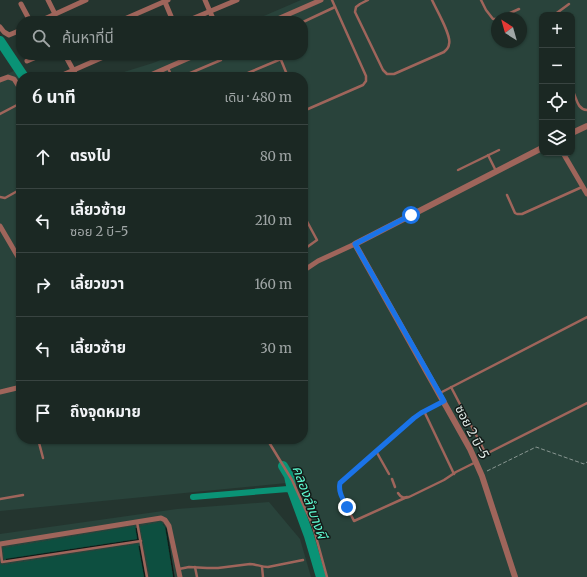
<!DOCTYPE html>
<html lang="th">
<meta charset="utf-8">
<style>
:root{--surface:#1b2823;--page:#24302b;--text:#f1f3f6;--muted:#a0a6a6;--line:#394441}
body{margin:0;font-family:Merriweather,"Noto Sans Thai",serif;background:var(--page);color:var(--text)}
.controls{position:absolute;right:12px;top:12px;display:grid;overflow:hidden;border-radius:8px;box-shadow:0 1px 3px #0004}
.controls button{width:36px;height:36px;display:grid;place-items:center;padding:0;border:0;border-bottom:1px solid var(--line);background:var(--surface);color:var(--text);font:20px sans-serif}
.compass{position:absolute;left:491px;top:12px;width:36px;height:36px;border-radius:50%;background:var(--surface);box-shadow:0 1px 3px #0004;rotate:323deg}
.stop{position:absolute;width:12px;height:12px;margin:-9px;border:3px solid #1a73e8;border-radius:50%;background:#fff}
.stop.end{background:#1a73e8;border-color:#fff;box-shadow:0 1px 4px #0008}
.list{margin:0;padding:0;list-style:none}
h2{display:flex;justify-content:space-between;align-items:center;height:52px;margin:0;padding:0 16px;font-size:17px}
h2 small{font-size:13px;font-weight:400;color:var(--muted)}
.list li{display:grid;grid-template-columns:26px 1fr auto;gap:12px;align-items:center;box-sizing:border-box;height:64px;padding:0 16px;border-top:1px solid var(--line)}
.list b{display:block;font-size:15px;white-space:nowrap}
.list p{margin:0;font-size:13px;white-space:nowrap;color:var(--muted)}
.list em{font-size:13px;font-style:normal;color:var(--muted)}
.icon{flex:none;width:22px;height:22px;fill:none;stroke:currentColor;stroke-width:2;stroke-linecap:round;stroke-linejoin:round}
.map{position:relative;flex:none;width:587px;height:577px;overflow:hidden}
.search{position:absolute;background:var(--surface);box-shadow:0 1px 3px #0004;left:16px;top:16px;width:292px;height:44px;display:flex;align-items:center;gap:10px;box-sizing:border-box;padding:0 14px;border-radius:16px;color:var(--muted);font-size:15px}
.panel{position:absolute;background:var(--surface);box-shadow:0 1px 3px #0004;left:16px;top:72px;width:292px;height:372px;border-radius:16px}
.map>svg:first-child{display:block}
.built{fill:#29433b;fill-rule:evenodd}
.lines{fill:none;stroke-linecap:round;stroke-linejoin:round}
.canal{stroke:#0a9376;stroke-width:6}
.river{stroke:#0a9376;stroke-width:10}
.building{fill:#0f4f3f;filter:url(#shadow)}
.path{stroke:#899792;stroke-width:1;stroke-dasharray:4 2;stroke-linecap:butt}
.service{stroke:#9f655b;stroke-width:2.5}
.minor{stroke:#9f655b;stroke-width:5}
.tertiary{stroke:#9f655b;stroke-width:6}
.route{stroke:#1a73e8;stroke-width:5}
.labels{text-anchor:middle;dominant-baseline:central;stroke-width:3;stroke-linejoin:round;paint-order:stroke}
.street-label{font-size:13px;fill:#dde8e4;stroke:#131b18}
.water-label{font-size:14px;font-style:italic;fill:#5ef8cf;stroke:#131b18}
</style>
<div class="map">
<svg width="587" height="577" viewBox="0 0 587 577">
<defs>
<filter id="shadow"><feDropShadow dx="2" dy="2" stdDeviation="0" flood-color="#0009"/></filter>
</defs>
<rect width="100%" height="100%" fill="#24352f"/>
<g class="built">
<path d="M301 0H587V577H328L297 482 0 511V78L21 67 29 77H21V439H303V77H112L124 72 153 63 173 55H303V21H252ZM542 15H572V153H542ZM497 18H521V42H497Z"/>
<polygon points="269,502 300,539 311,577 0,577 0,534 177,509"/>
</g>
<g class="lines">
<polyline class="canal" points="193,497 288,489 292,490"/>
<g class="river">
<polyline points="0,41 24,77"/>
<polyline points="283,466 289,476 292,490 309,536 321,577"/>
</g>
</g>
<g class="building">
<polygon points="161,522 165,527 173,577 150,577 140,526"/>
<polygon points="135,526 137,539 4,559 3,548"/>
<polygon points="138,544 144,577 0,577 0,564 2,565"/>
</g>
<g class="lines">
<polyline class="path" points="487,471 536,447 584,464 587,462"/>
<g class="service">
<path d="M368 0 360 4 356 7 355 12 383 70 387 74H394L444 52C446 50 449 48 449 44 452 36 436 9 432 0"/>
<polyline points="481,0 486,10 493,19 497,19"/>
<polyline points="554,15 569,4"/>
<polyline points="499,18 519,9"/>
<polyline points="303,22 335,7"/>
<polyline points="279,55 288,77"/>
<polyline points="168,68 172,77"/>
<polyline points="248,73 281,59"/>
<polyline points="181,77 221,60"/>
<path d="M572 90C577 97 576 109 587 110"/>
<polyline points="303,108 304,109 308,109 363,85 366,81 366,76 332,0"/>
<polyline points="0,114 17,105"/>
<polyline points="488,155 496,171"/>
<polyline points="458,170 499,150"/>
<polyline points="507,195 515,213 517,214 522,214 582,187"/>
<polyline points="0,197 5,198 21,189"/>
<polyline points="303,214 317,240 303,250"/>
<polyline points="451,387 486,454 587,403"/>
<polyline points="440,393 587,317"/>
<polyline points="424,411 454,474"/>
<polyline points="38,439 43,458"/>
<polyline points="267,439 292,480 313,526 327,577"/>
<polyline points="376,451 389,474"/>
<polyline points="392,479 395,487"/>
<path d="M398 493C401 498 404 498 409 497L444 480 456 472 476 462"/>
<path d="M407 497 354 521 340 493C338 485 341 482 346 477L414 418 421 413 443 401"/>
<polyline points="0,499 23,495"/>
<polyline points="137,522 147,577"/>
<polyline points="0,545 2,562 141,541"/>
<polyline points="195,567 197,577"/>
<polyline points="262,567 263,577"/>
<path d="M179 569 189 567 207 568H218L250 564C256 564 261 567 268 567L303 560"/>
</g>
<g class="minor">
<polyline points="48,0 55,14"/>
<polyline points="205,0 214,21"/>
<polyline points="165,2 173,21"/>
<polyline points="21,4 30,21"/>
<polyline points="40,21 86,0"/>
<polyline points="120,21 168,0"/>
<polyline points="187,21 237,0"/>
<polyline points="273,21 321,0"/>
<polyline points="0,27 4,32 9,35 21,30"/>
<polyline points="65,55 77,77"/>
<polyline points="27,61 41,55"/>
<polyline points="58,77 108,55"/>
<polyline points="146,77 196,55"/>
<polyline points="0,80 8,77 14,79 21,90"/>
<polyline points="563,153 587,194"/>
<polyline points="0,226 21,262"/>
<polyline points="303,271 318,261 355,244"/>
<polyline points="0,392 21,387"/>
<polyline points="0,544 161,518 165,520 169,526 180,577"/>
</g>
<g class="tertiary">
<polyline points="572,133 587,126"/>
<polyline points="515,577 482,476 470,449 355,244 542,148"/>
</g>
</g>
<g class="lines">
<path class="route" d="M347 507C343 499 338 492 340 483L414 418 421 413 444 401 355 244 411 215"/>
</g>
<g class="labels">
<g class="street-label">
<text transform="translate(472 432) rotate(63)">ซอย 2 บี-5</text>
</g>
<g class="water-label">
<text transform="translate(310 502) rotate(70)">คลองลำบางผี</text>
</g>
</g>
</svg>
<div class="controls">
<button>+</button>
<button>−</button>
<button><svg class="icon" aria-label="locate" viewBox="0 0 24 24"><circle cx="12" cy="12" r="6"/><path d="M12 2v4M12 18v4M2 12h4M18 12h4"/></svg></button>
<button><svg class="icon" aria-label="layers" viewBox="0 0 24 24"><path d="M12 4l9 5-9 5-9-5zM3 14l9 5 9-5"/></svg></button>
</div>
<svg class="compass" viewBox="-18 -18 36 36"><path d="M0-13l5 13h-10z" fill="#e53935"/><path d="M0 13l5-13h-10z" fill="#a0a6a6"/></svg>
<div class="stop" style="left:411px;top:215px"></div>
<div class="stop end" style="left:347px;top:507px"></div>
<div class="search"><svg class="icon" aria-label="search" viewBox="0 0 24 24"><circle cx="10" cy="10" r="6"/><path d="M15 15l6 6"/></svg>ค้นหาที่นี่</div>
<section class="panel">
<h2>6 นาที<small>เดิน · 480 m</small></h2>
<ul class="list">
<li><svg class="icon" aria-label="ahead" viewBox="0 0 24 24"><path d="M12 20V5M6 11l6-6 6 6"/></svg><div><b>ตรงไป</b></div><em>80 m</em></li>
<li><svg class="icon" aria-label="left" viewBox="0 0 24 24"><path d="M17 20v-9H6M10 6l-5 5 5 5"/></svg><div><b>เลี้ยวซ้าย</b><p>ซอย 2 บี-5</p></div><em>210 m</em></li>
<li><svg class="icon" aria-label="right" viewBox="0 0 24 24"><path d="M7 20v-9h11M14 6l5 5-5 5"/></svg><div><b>เลี้ยวขวา</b></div><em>160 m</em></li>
<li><svg class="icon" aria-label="left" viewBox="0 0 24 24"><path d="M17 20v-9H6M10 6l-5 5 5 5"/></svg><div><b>เลี้ยวซ้าย</b></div><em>30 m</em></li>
<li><svg class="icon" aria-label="arrive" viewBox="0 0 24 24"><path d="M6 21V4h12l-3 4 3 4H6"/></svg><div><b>ถึงจุดหมาย</b></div></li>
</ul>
</section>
</div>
